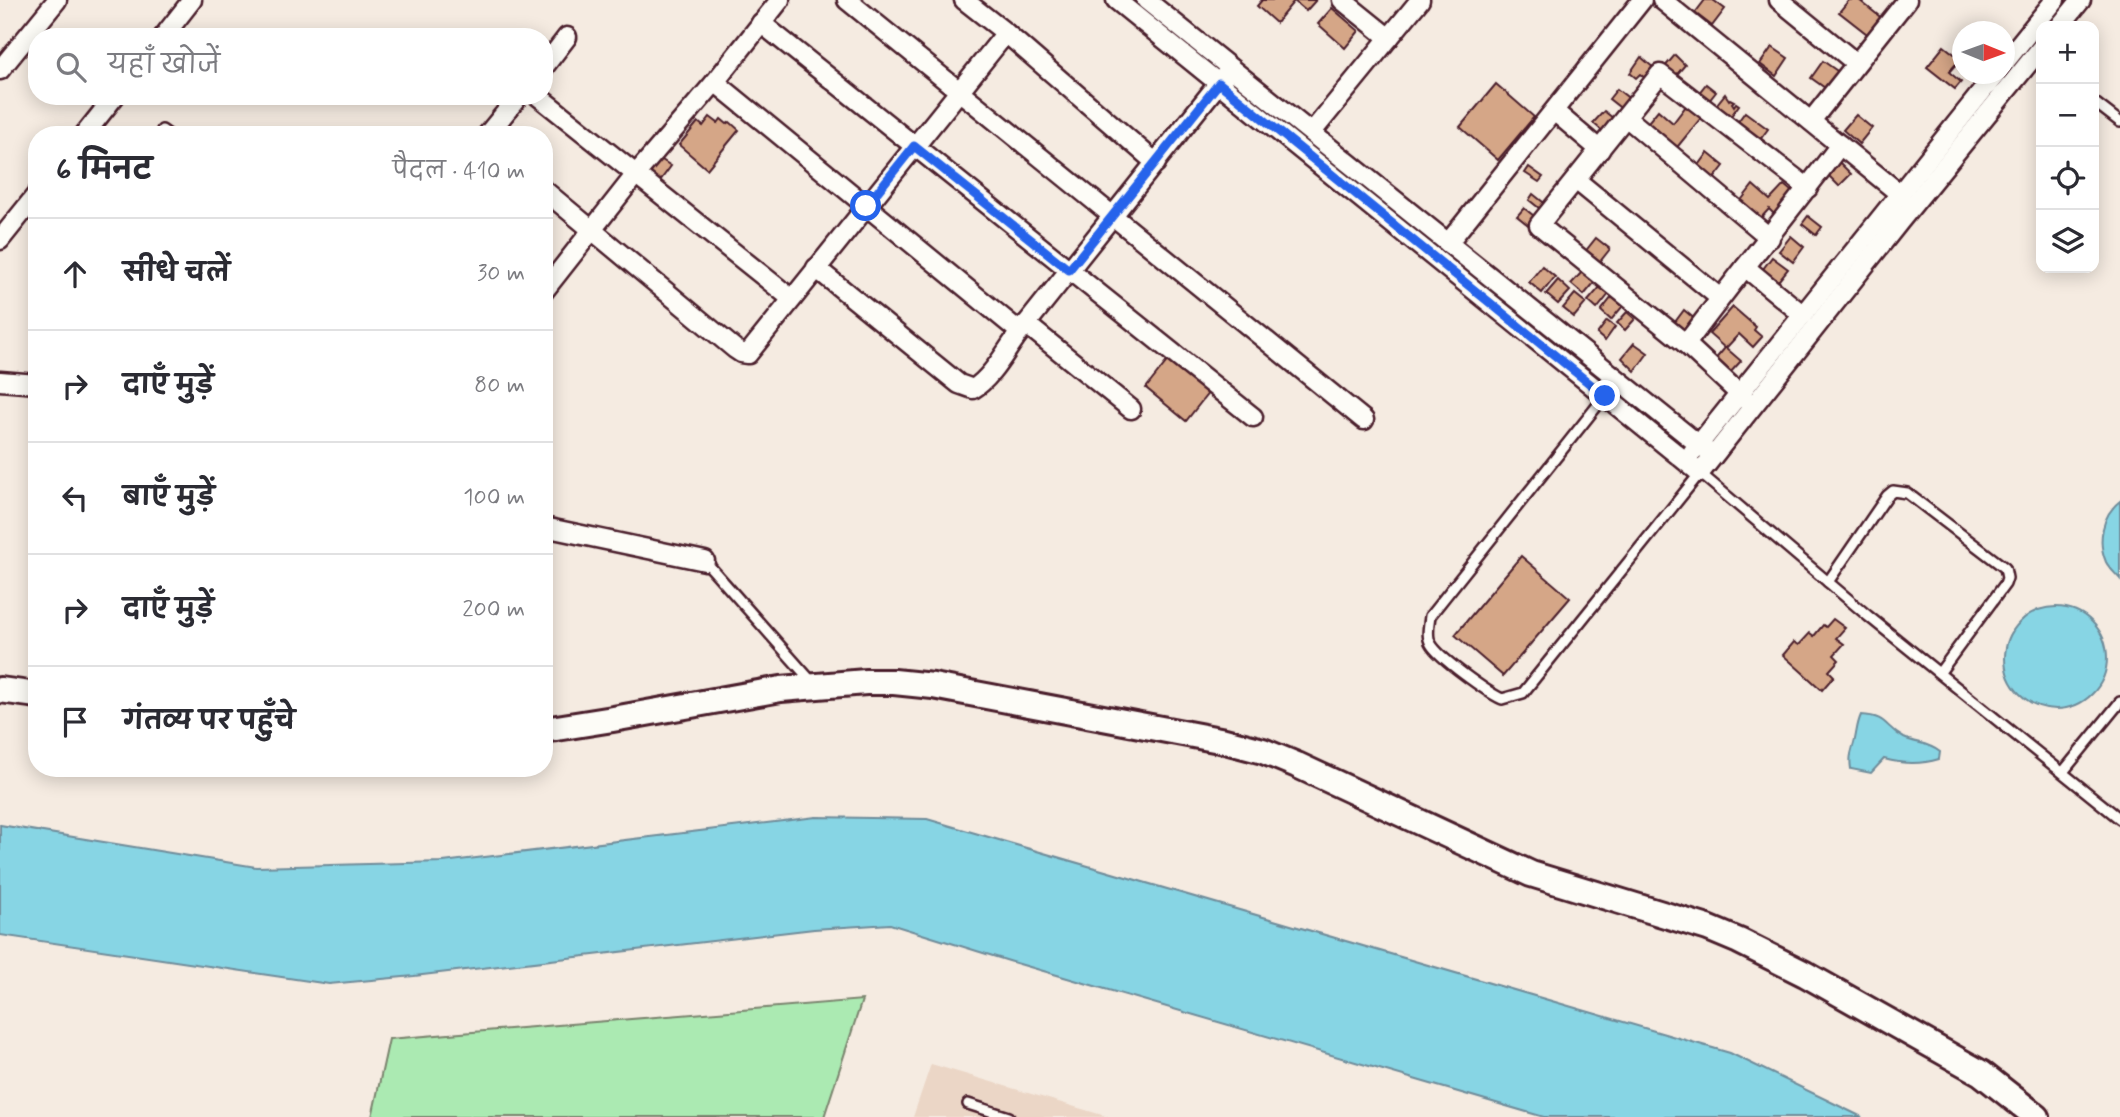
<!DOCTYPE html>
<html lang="hi">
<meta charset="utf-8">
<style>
:root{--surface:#fff;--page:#f7f7f7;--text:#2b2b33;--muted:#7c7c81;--line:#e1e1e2}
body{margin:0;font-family:Mynerve,"Playpen Sans Deva",sans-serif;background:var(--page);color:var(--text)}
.controls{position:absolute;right:21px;top:21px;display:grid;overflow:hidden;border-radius:14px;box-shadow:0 4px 18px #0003}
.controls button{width:63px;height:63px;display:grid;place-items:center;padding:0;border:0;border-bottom:2px solid var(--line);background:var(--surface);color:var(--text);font:35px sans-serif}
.compass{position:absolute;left:1952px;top:21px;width:63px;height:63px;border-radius:50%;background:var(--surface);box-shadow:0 4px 18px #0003;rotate:91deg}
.stop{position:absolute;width:21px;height:21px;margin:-16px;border:5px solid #2563eb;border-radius:50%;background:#fff}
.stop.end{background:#2563eb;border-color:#fff;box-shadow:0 2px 7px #0008}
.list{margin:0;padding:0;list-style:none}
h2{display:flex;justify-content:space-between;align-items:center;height:91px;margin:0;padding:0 28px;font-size:30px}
h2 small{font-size:23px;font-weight:400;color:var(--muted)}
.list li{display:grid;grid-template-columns:46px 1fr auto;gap:21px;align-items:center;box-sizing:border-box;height:112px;padding:0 28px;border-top:2px solid var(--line)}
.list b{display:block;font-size:26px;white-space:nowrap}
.list em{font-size:23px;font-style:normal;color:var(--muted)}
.icon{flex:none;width:38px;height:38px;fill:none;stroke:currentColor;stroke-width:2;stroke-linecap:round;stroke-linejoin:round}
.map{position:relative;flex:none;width:2120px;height:1117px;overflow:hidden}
.search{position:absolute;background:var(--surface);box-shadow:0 4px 18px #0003;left:28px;top:28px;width:525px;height:77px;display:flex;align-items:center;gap:18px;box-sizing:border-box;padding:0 24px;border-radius:28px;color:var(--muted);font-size:26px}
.panel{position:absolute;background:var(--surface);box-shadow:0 4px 18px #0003;left:28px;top:126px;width:525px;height:651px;border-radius:28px}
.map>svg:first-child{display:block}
.built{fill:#ebd6c6}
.green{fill:#abeab2;stroke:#7a846e;stroke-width:2}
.water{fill:#87d5e4;stroke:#6f8c9a;stroke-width:2}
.building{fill:#d5a687;stroke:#4a1f2b;stroke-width:2}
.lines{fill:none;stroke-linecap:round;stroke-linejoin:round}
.lane-casing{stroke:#4a1f2b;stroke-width:14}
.street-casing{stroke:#4a1f2b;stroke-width:23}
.secondary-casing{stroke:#4a1f2b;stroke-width:30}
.lane{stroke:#fdfcf7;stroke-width:9}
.street{stroke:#fdfcf7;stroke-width:18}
.secondary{stroke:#fdfcf7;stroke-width:24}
.route{stroke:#2563eb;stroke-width:9}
</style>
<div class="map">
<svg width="2120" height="1117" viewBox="0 0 2120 1117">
<rect width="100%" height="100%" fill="#f5ebe1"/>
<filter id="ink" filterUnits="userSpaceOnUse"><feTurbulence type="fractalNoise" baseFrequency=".0143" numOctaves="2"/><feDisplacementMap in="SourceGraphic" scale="14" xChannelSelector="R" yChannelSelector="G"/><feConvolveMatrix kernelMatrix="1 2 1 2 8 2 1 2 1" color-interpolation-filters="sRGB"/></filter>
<g filter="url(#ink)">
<polygon class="built" points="931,1064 1109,1117 913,1117"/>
<polygon class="green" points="862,1000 824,1117 372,1117 389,1039"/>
<g class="water">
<path d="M2120 501V579C2116 574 2109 568 2106 562 2097 541 2102 515 2120 501Z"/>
<circle cx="2056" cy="658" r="51"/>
<path d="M1861 715C1888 716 1884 727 1904 738 1917 744 1927 742 1940 752L1939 759C1920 765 1902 764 1884 759L1871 773 1851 769C1849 755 1852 752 1855 739 1857 730 1857 724 1861 715Z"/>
<polygon points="816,817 927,819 1730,1053 1862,1117 1544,1117 1009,961 890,924 814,929 414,976 329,984 0,935 0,825 256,867 443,862"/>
</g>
<g class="building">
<polygon points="1262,0 1316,0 1306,11 1294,1 1276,23 1257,6"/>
<polygon points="1705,0 1713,0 1725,9 1712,26 1695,13"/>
<polygon points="1849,0 1859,0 1884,20 1871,37 1839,12"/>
<polygon points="1332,8 1359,31 1345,48 1318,24"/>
<polygon points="1944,46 1962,60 1962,69 1956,64 1949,72 1961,82 1955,89 1927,67"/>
<polygon points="1772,47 1788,58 1776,76 1760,64"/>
<polygon points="1675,55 1685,65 1673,79 1663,69"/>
<polygon points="1641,57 1655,69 1646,79 1640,74 1636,78 1630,73"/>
<polygon points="1823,61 1840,73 1828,90 1811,78"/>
<polygon points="1496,84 1534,117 1498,160 1460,127"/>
<polygon points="1706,84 1716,92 1704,107 1694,99"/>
<polygon points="1617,89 1631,100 1623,110 1609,99"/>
<polygon points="1725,94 1729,100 1730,99 1734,101 1732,103 1734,106 1736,103 1739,105 1728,120 1713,109"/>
<polygon points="1686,106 1701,118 1674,151 1644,127 1658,110 1673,123"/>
<polygon points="1604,111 1618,122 1607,135 1593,123"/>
<polygon points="1745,112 1768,129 1756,145 1734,127"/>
<polygon points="1856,115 1872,128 1859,144 1843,130"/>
<polygon points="710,117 718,123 721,119 727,124 730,122 739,130 707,169 679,145 698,122 703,126"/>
<polygon points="1708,153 1724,166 1713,180 1697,168"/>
<polygon points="659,158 671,166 657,185 646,176"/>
<polygon points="1838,161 1851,174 1839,186 1826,173"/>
<polygon points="1529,167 1543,177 1539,182 1525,173"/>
<polygon points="1753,185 1770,200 1784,185 1796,195 1776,216 1769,209 1759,220 1739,203"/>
<polygon points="1533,194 1548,206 1544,212 1529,200"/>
<polygon points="1524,208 1539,220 1532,228 1517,216"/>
<polygon points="1808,216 1822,227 1816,235 1802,224"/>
<polygon points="1791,236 1804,247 1793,262 1779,251"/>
<polygon points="1596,238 1610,249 1598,264 1584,253"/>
<polygon points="1772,257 1788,269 1775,285 1760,273"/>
<polygon points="1542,266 1555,277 1542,293 1529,282"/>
<polygon points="1582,272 1594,283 1584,295 1571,284"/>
<polygon points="1558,280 1570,291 1558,304 1546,294"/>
<polygon points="1600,287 1609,294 1597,309 1588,301"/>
<polygon points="1575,294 1586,303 1574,317 1563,308"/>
<polygon points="1612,297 1623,306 1611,320 1601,311"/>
<polygon points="1733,307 1756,327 1754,330 1762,337 1753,347 1739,334 1726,348 1741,361 1728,375 1713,362 1725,348 1709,334"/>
<polygon points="1684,310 1697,321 1685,336 1672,326"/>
<polygon points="1627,312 1635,319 1625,330 1617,323"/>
<polygon points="1607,321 1615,327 1605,341 1597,334"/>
<polygon points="1634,343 1648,353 1635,371 1622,358"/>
<polygon points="1169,359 1209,392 1186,421 1146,388"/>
<polygon points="1521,556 1570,598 1503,676 1455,635"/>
<polygon points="1833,619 1845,628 1836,638 1844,644 1834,655 1839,660 1829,671 1834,676 1822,690 1783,655 1794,642 1799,645 1810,633 1814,636 1823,625 1826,627"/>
</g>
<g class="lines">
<g class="lane-casing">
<g id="lane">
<polyline points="2094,102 2120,122"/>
<polyline points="162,130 169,135"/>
<path d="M1605 396 1430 616C1429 625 1426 636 1431 644 1439 658 1487 692 1502 699L1523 693 1700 473 1868 616 2120 819"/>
<polyline points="705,561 813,683"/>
<polyline points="1828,582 1887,496 1893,491 1907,493 2005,568 2007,578 2005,584 1940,672"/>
<polyline points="2063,772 2120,702"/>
<polyline points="968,1104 1009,1117"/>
</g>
</g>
<g class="street-casing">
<g id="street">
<polyline points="847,0 1364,420"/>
<polyline points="964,0 1006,33 1156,163"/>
<polyline points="1116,0 1700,473 1900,221 2041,48"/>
<polyline points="1146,0 1713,456"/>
<polyline points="1342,0 1389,38"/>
<polyline points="1662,0 1900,194"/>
<polyline points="1779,0 1856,63"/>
<polyline points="761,23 1253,417"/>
<polyline points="2060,26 2081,0"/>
<polyline points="163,37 192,0"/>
<polyline points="2004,63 2055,0"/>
<polyline points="544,67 567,37"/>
<polyline points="0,70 57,0"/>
<polyline points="715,82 1020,332"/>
<polyline points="538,96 792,299"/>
<polyline points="1554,111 1600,150"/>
<polyline points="1626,117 1770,238"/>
<polyline points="1811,121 1907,0"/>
<polyline points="1312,132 1420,0"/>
<polyline points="84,135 115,96"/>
<polyline points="487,135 519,96"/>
<polyline points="1576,180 1720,298"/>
<path d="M1808 188 1660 74 1539 225 1686 344C1736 277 1789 212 1840 145"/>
<polyline points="544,190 735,349 741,353 748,354 1006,33"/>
<polyline points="0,240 37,194"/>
<polyline points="1448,243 1642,0"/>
<polyline points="1745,267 1803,315"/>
<path d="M816 268 959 384 973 389C992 378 1006 350 1020 332L1226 74"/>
<polyline points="544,291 636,174 715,82 780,0"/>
<polyline points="1026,324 1131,409"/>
<polyline points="1686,344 1747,401"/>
<polyline points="0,381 37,384"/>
<polyline points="1692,453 1996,74"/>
<polyline points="544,527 705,561"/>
</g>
</g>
<g class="secondary-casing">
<g id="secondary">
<polyline points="0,690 37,695"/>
<polyline points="544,730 613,719 781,689 866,682 894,682 933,686 1225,741 1263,751 1297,765 1531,874 1708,928 1739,941 1805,974 1956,1059 1981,1073 2037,1117"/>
</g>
</g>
<use href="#lane" class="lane"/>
<use href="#street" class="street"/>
<use href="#secondary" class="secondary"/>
</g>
</g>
<g class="lines" filter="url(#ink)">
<polyline class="route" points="866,206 914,146 1069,270 1219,83 1605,396"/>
</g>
</svg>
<div class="controls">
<button>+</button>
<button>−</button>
<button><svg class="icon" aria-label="locate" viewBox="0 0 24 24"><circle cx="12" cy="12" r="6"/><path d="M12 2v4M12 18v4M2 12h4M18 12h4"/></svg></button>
<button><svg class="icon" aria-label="layers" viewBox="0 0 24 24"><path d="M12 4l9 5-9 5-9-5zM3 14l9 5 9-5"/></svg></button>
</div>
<svg class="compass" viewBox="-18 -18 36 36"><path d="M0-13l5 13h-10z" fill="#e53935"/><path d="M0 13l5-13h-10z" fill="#7c7c81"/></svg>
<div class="stop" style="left:866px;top:206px"></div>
<div class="stop end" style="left:1605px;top:396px"></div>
<div class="search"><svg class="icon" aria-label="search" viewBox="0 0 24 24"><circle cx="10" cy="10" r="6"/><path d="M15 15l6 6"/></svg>यहाँ खोजें</div>
<section class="panel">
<h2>6 मिनट<small>पैदल · 410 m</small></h2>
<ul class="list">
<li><svg class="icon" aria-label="ahead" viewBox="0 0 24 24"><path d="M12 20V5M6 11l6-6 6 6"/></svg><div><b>सीधे चलें</b></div><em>30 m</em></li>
<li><svg class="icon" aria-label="right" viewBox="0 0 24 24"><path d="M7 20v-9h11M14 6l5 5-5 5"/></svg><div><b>दाएँ मुड़ें</b></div><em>80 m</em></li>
<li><svg class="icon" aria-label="left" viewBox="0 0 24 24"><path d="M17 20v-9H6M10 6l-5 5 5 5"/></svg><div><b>बाएँ मुड़ें</b></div><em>100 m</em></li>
<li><svg class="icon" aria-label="right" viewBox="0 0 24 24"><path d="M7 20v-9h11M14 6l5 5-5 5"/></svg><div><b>दाएँ मुड़ें</b></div><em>200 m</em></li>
<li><svg class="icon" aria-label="arrive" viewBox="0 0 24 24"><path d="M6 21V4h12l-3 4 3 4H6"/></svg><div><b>गंतव्य पर पहुँचे</b></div></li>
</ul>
</section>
</div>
